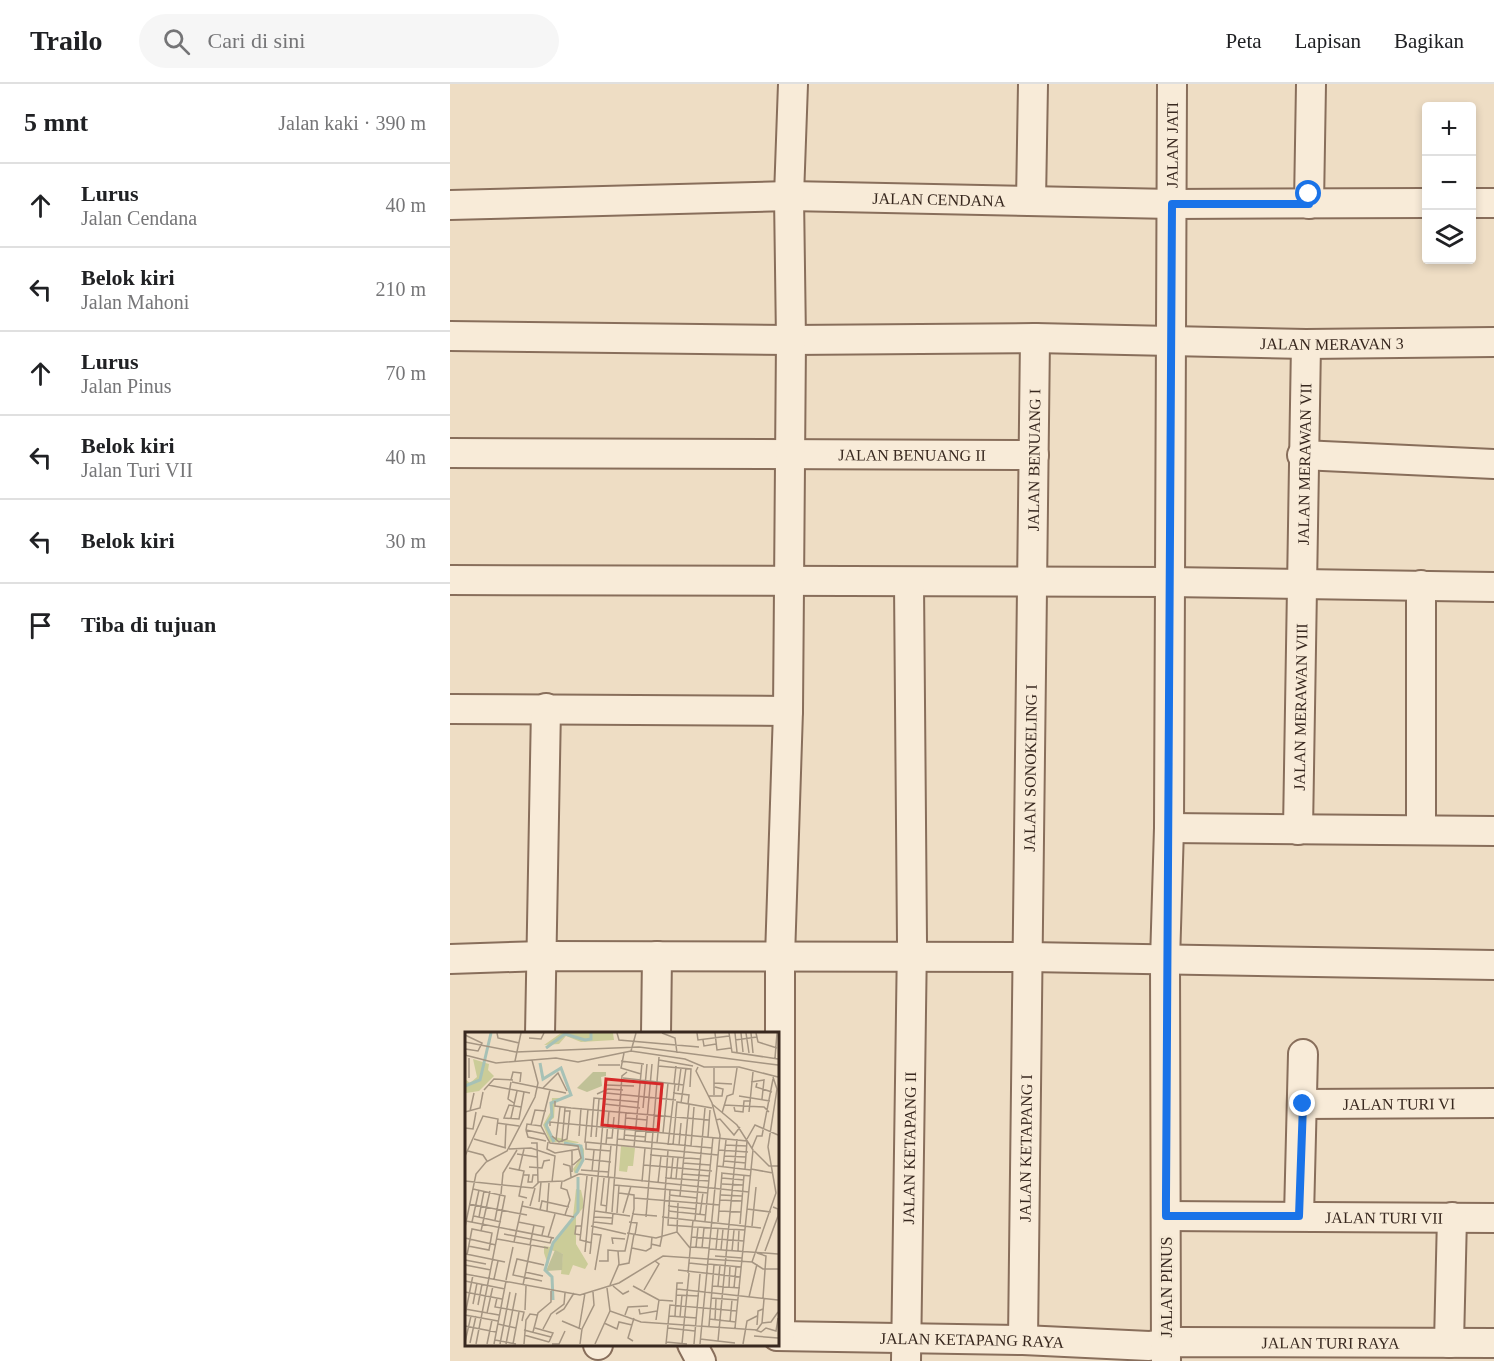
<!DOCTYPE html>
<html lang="id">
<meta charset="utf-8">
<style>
:root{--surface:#fff;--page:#f6f6f6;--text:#202124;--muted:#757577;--line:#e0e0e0}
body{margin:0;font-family:"Times New Roman",serif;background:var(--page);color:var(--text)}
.controls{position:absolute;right:18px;top:18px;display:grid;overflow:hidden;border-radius:6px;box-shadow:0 3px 9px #0003}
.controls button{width:54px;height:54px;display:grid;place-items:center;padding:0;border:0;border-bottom:2px solid var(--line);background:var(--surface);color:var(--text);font:30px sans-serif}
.stop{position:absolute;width:18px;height:18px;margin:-14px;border:4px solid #1a73e8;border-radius:50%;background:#fff}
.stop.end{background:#1a73e8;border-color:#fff;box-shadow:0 2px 6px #0008}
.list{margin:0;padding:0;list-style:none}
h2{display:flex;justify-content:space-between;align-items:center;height:78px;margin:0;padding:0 24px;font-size:26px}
h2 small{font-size:20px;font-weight:400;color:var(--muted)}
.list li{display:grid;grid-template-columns:39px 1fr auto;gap:18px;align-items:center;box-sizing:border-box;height:84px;padding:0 24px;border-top:2px solid var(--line)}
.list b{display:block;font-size:22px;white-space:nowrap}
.list p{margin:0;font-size:20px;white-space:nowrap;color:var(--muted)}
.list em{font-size:20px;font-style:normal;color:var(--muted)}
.icon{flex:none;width:33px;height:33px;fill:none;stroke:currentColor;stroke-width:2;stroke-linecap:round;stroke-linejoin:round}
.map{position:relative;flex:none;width:1044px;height:1277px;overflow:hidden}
header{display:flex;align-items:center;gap:36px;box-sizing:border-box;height:84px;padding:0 30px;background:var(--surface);border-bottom:2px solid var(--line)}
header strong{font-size:28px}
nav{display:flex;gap:33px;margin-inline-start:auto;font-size:21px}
.search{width:420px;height:54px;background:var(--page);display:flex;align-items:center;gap:15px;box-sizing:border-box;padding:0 21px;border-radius:33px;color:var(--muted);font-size:22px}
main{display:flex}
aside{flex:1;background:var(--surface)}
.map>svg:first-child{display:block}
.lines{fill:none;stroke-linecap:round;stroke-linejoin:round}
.minor-casing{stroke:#886e5b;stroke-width:32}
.minor{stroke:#f8ebd8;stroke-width:28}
.route{stroke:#1a73e8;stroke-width:8}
.labels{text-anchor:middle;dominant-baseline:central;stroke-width:5;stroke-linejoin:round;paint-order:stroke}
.street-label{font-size:16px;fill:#38281f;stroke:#f5e8d4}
.inset-river{fill:none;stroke:#a6c1b6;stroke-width:3}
.inset-road{fill:none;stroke:#a59582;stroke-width:1.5}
.view{fill:#d62828;fill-opacity:0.15;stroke:#d62828;stroke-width:3}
.inset-edge{fill:none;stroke:#38281f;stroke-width:3}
</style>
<header>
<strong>Trailo</strong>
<div class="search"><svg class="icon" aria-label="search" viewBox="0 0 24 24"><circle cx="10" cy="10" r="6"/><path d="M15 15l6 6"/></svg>Cari di sini</div>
<nav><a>Peta</a><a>Lapisan</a><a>Bagikan</a></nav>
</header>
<main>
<aside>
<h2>5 mnt<small>Jalan kaki · 390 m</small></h2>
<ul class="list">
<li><svg class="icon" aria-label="ahead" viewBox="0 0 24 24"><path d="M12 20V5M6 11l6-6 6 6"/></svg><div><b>Lurus</b><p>Jalan Cendana</p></div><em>40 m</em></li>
<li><svg class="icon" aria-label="left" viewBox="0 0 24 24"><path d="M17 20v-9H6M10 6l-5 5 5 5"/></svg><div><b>Belok kiri</b><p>Jalan Mahoni</p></div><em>210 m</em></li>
<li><svg class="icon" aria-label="ahead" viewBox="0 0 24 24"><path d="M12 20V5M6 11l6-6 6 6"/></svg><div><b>Lurus</b><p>Jalan Pinus</p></div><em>70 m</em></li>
<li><svg class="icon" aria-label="left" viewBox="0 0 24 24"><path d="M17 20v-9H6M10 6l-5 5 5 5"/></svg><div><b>Belok kiri</b><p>Jalan Turi VII</p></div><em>40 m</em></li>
<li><svg class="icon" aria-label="left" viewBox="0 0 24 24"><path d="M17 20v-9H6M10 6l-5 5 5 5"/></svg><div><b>Belok kiri</b></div><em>30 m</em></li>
<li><svg class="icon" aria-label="arrive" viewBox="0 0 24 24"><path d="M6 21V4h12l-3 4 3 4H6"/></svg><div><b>Tiba di tujuan</b></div></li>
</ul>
</aside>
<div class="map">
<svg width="1044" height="1277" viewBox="0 0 1044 1277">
<rect width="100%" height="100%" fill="#eeddc4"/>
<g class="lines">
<g class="minor-casing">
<g id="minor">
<polyline points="581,117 583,0"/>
<polyline points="1022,119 1044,119"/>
<polyline points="859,120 861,0"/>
<path id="s1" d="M0 121 339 112 722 120 976 119"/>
<path id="s2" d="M0 252 341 256 585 254 856 260 1044 258"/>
<path id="s3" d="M0 369 584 371"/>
<polyline points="852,371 1044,380"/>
<polyline points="0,496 718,498 1044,503"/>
<polyline points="971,501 971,745"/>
<polyline points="0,625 338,627"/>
<polyline points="719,744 1044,747"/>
<path id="s4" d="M848 746 856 260"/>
<polyline points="0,875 93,872 578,873 1044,881"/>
<polyline points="90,950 96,624"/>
<polyline points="206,950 207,872"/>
<path id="s5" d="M853 1020 1044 1019"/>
<path id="s6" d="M716 1132 1044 1134"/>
<polyline points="849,1132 853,970"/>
<path id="s7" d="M327 1252 573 1256 699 1262 727 1258 1044 1259"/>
<polyline points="330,1252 330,873 338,627 341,256 339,112 343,0"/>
<path id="s8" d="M573 1256 585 254"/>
<polyline points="999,1259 1002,1133"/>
<polyline points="148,1260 148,1261"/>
<polyline points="242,1260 251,1277"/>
<path id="s9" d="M456 1277 462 858 459 499"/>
<path id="s10" d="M716 1277 715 877 719 744 722 0"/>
</g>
</g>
<use href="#minor" class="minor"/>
</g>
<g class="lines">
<path class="route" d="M853 1020 849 1132H716C715 795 720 458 722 120H859V110"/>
</g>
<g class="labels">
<g class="street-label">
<text stroke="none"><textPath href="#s10" startOffset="1216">JALAN JATI</textPath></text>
<text stroke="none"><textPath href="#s1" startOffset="489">JALAN CENDANA</textPath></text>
<text stroke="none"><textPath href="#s2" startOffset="882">JALAN MERAVAN 3</textPath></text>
<text stroke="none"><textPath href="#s3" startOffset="462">JALAN BENUANG II</textPath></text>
<text stroke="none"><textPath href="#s8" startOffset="880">JALAN BENUANG I</textPath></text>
<text stroke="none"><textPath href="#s4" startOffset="366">JALAN MERAWAN VII</textPath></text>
<text stroke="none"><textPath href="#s4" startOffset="123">JALAN MERAWAN VIII</textPath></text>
<text stroke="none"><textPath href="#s8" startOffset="572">JALAN SONOKELING I</textPath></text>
<text stroke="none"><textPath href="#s5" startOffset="96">JALAN TURI VI</textPath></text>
<text stroke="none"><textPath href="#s9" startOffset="213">JALAN KETAPANG II</textPath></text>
<text stroke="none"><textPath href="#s8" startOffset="192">JALAN KETAPANG I</textPath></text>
<text stroke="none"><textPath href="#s6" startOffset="218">JALAN TURI VII</textPath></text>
<text transform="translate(716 1203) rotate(-90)">JALAN PINUS</text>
<text stroke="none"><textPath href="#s7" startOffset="195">JALAN KETAPANG RAYA</textPath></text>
<text stroke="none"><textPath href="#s7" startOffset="554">JALAN TURI RAYA</textPath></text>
</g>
</g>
<g transform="translate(15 948)">
<rect width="314" height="314" fill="#eeddc4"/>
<path d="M96 1H148L149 8 116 10 101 4 94 12 79 13ZM8 27 24 32 23 38 29 44 14 59 1 61 0 47 5 51 12 45ZM87 66H102L90 68 89 86 82 90 85 104 113 110 119 117V128L110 142 108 137 116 125 114 111 85 110 78 93 86 79ZM156 114 170 116 168 134H163L162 140 154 139ZM111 157 116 158 118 167V176L111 184V212L123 232 120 237 108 233 104 243 96 242 98 222 86 218 83 233 79 221V214L85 215 108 185Z" fill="#cbcc98"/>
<path d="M128 40H141V44L136 45 137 54 122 60 112 56ZM90 218 98 222 97 238 81 239Z" fill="#c0c197"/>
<path class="inset-river" d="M81 16 100 2 120 8 126 7V1M75 31 78 47 96 36 106 63 86 71 87 84 81 93 89 110M0 54 15 48 26 1M99 111 116 114 118 128 111 141M88 268 87 245 80 238 88 211 113 180V145"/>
<path class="inset-road" d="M32 1 33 6 54 11M152 1 154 8 234 15M197 1 210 6 212 21M232 1 233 8 264 4M250 1 252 18 266 16M264 1 267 20 313 27M270 1 272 20M276 1 278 20M281 1 284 21M286 1 288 21M291 1 293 10 312 16M0 3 17 11 13 19 0 17 1 23M64 6 76 7 79 1M238 8 239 14 251 12M270 8 292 5M0 10 51 20 174 15 313 33M166 19 171 1M159 21 156 36 176 42M0 23 31 31 91 26 113 30 166 19 220 27 239 35H274L313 45M4 26V46M310 26 312 1M194 28 228 34M50 29 56 1M156 29 179 32M133 33H155M193 34 226 37 225 55M233 35 231 39 247 71 255 103 235 312M249 36V63M158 46 219 53M46 48 48 40 56 41 55 50M46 50 43 67 49 71M47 50 101 61M286 50 299 48 297 67M249 51 267 52M292 51 291 55 307 60M209 52 211 34M23 53 65 61M141 53 169 54M78 56 93 41 102 59M19 58 29 47 48 48M85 58 76 94 85 111 113 114 116 126 108 133M213 59 216 36M141 61 211 68M208 61 224 63 223 72M132 62 143 57 158 58M244 64H257L258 57 250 55M274 64 305 69M90 69V74L106 76 244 88M216 71 221 36M139 72 175 76M247 72 272 93 288 118 270 296M259 73 299 75 304 80M56 75 44 73 39 86 54 87 59 60M269 75 270 79 278 80 279 69H286M178 76 182 32M123 77 120 110 253 123M195 77 198 51M5 79 9 61M0 80 15 76 18 60M284 80 288 40M257 81 262 64 268 62 272 36M46 86 52 59M161 86 182 88M251 88 255 87 269 103 275 95M32 91 54 94M66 93 70 78 81 79M85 94V90L282 109 280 137M0 96 8 97 11 80M61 98 63 105 81 109M61 98 62 92 76 94M61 98 80 102M198 101 203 51M159 103 181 105M87 104 94 110 102 107 105 79H100M114 104 116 76M126 105 129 66 173 70M131 105 134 67M243 105 245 78M142 106H147L149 85M9 107 41 116M153 107 247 116M282 107 290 93 313 103M91 108 95 75M159 108 161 80M83 110 82 117 90 121 114 117M97 110 100 76M180 110 187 32M66 111H72L73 151M121 111V117L146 119M192 111 194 90M141 112 144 79M203 113 210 52M208 113 212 70 247 76M214 113 216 91M260 113 282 114M226 114 229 75M169 115 177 31M40 116 41 93M287 116 292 104H297L308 47M44 117 66 116 90 124 87 150M253 118 283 120M3 119 18 123 22 129M289 119 304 134H313M52 122 72 125M185 123 235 127M0 124 18 84 33 87 31 103M259 124 281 125M120 127 146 130M259 129 281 131M218 131 245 133M98 132 105 134 106 145M179 133 247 139M252 134 286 138M64 135 77 136 79 129 85 128M258 135 261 108M44 136 54 138 59 117M286 137 308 141M54 138 59 139 54 164 62 166M116 138 144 140M127 139 129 118M107 140V118M256 141 286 144M217 142 244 144M58 143H64L63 150H67L68 143H73M122 144 115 208 127 211M133 145 141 57M139 146 136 173 142 174M143 146 146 113M200 146 244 149M206 146 208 125M257 146 279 148M211 147 213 125M0 149 68 156 74 150 99 149 114 142 284 160M97 149 96 156 102 158 105 168 100 183M177 150 180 116M193 151 196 124M257 152 278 153M149 153 243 161M8 157 40 164 11 312M205 158 203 193 246 196M36 162 38 141 52 118M204 163 232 166M256 163 277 164M215 164 224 72M169 166 255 173M255 168 277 169M74 170 76 150M4 172 62 183M57 174 109 185M65 174 70 156M203 174 231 177M282 177 306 180M75 178 77 169 104 175M82 179 84 151M130 179 165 184M203 179 241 183M254 179 276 180M141 180 144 146M147 180 157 44 162 40M152 181 154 154M158 181 166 154M167 182 192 184M235 182 238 161M9 184 36 190M14 185 19 159M129 185 148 186M181 185 194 25M197 185 296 196M30 188 35 162M230 188 240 76M1 189 89 206M240 189 248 105M7 190 14 158M53 190 79 195 77 203M129 190 147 192 148 181M164 190 172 191 170 203M253 190 257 141M275 192 279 143M126 194 161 202M287 194 291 155M0 195 11 142 21 130 42 119 70 65 73 51 67 28M246 196 280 198M16 199 25 159M212 200 225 216M162 201 191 206 212 200 213 171M39 202 85 211 87 205M128 202 136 203 130 238M116 203 110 202 111 194H117M197 204 203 118M83 205 90 182M226 205 279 209M0 206 31 213M32 207 83 216M49 210 58 169M148 212 147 206 160 207M186 212 195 214 197 204M65 213 69 193M225 215 244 216M231 215 233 195M167 216 181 219 186 216 187 205M237 216 239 196M244 217 313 222M251 217 253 196M256 218 258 197M267 219 269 198M273 219 274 198M300 219 313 184V177L308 175M120 220 127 145M292 221 301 224 298 266M1 222 40 230M125 222 133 145M2 223 7 197 27 201 24 218 3 214M250 224 277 226M0 228 21 232M134 229H143V218L153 219M287 230 298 237H313M224 231 243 233M243 232 276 235M0 233 26 238M154 233 164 231 169 202M213 238 275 245M60 240 78 244M223 241 228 188M0 242 115 263 154 251 198 224 287 230 311 161 303 115 312 57 308 45M29 247 33 229M41 248 48 215M0 249 40 257M77 249 48 243 52 227 79 233M58 253 66 213M145 253 154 232 153 219H160L169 177V163L154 161M148 254 158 262 164 259M168 254 194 268M247 254 275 256M253 254 255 233M264 255 265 234M142 256 145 279 176 290 292 298 297 291 306 290 313 280M269 256 271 235M212 257 313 268M179 258 194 232 190 229M0 260 37 267M211 263 234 264M284 265 292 232M32 266 30 275 59 280 57 289M246 266 273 268M8 272 12 251M13 273 17 252M0 277 34 283M174 277 175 282 192 279M60 278 61 254M22 281 28 254M91 282 99 277 109 261M0 283 8 243M0 283 33 289M160 283 163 275 183 274M204 284 232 286M210 284 212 251H218M215 285 217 263M244 287 271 290M191 288 194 268 208 269M250 288 251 267M97 289 116 297M265 290 267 268M139 291 152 297 154 290 167 293M297 291 299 267M33 292 51 296M292 293 293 279 298 277M0 294 31 300M244 294 249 233M70 296 88 301 84 310M203 296 230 299M78 297 86 282 99 272 100 261M114 297 120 261M59 298 86 305M290 298 296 300 301 296 311 299 313 286M68 300 73 281 86 270V259M59 303 84 310M289 304 313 306M235 307 270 311M30 308 51 312M168 309 163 306 169 286M253 309 272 107M0 310 6 284M201 310 222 312M5 311 11 284M22 312 27 288M29 312 41 249M35 312 45 260M41 312 51 261M48 312 54 280M59 312 61 288 65 282 72 283M87 312H94L100 299M115 312 117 297 129 273 128 260M130 312 145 279M201 312 205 273 272 279M217 312 224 241M229 312 235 242M278 312 282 289 292 284"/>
<path class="view" d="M141 47 197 52 193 98 137 93Z"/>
<rect width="314" height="314" class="inset-edge"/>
</g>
</svg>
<div class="controls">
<button>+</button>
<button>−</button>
<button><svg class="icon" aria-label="layers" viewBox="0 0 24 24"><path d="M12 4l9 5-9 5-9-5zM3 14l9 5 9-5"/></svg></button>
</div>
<div class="stop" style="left:859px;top:110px"></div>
<div class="stop end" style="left:853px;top:1020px"></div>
</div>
</main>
